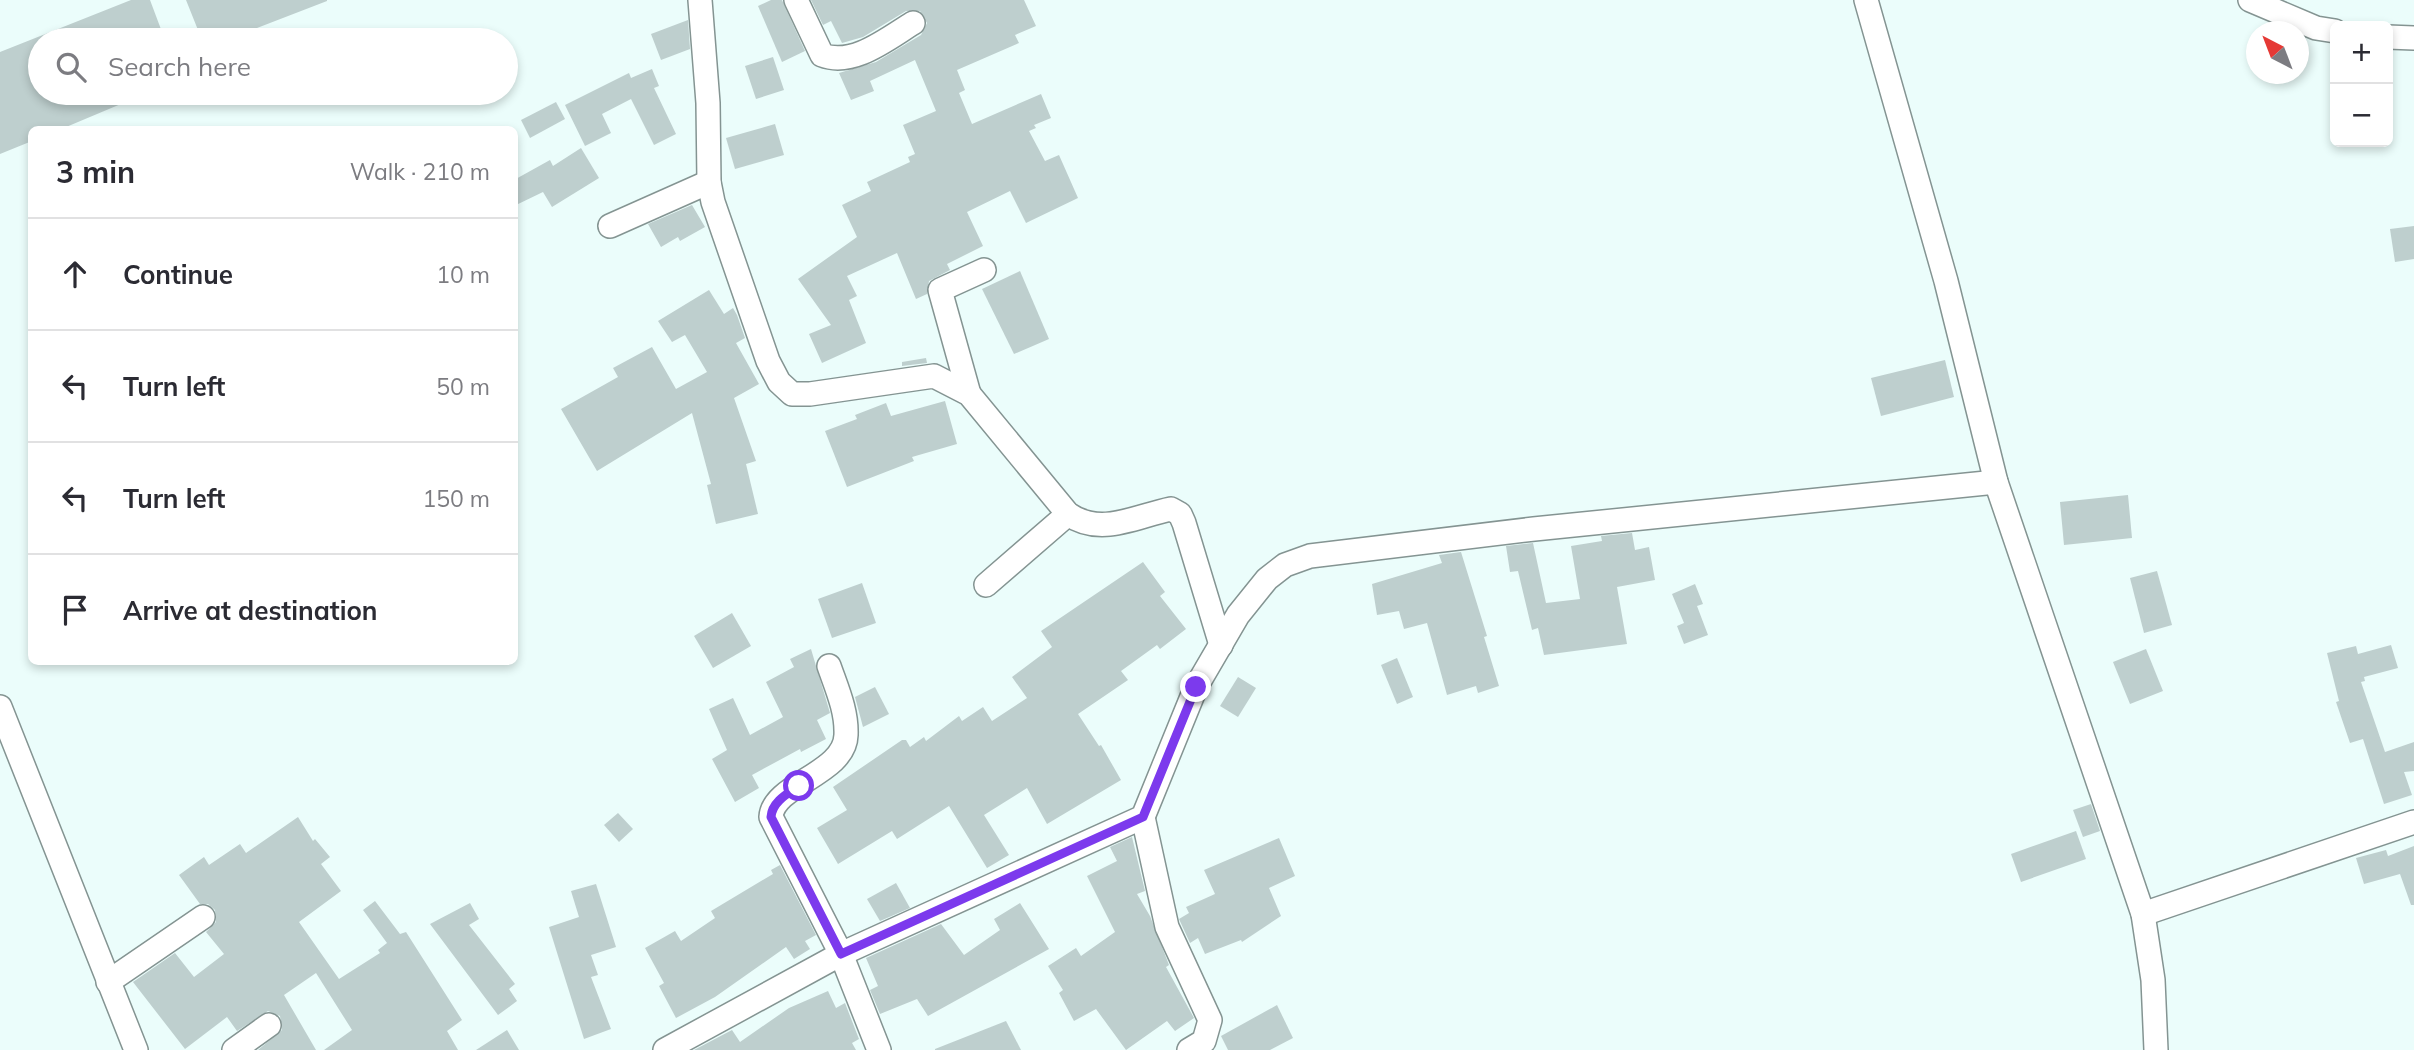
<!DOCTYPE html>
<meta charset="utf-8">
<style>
:root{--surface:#fff;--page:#f2f2f3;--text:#2b2b33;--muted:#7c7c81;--line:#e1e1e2}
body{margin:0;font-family:Mulish,sans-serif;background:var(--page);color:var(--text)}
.controls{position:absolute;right:21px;top:21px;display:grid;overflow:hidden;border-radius:10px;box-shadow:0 4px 10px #0003}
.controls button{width:63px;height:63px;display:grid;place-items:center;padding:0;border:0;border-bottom:2px solid var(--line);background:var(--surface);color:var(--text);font:35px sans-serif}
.compass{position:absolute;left:2246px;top:21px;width:63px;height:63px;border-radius:50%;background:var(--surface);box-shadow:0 4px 10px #0003;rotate:318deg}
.stop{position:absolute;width:21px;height:21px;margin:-16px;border:5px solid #7c3aed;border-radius:50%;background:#fff}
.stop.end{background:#7c3aed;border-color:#fff;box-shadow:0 2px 7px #0008}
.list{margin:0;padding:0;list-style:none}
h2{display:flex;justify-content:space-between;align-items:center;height:91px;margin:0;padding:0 28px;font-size:30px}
h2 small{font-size:23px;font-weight:400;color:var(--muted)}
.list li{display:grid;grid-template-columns:46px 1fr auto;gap:21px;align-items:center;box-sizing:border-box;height:112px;padding:0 28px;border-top:2px solid var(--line)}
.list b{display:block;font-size:26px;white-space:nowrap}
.list em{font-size:23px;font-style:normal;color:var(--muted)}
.icon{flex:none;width:38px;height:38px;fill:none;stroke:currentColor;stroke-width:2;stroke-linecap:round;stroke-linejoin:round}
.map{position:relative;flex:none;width:2414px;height:1050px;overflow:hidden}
.search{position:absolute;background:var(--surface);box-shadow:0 4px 10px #0003;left:28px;top:28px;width:490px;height:77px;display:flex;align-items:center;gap:18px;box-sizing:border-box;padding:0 24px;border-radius:38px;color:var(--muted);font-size:26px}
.panel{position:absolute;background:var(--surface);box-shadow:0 4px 10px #0003;left:28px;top:126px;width:490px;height:539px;border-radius:10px}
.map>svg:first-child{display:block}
.building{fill:#becfce}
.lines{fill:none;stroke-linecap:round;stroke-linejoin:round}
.minor-casing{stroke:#849492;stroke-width:26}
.minor{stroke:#fff;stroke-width:23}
.route{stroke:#7c3aed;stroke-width:9}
</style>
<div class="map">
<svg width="2414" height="1050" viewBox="0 0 2414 1050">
<rect width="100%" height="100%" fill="#ebfdfb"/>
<g class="building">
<polygon points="131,0 150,0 165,40 40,40 40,93 147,93 59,130 32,130 32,141 0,154 0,52"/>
<polygon points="186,0 327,0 327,1 257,28 258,33 237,40 202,40"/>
<polygon points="771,0 782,0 805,51 782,62 758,6"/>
<polygon points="811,0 1024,0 1036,26 1015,35 1019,43 957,70 965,90 959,93 972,124 1041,94 1051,118 1034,125 1036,128 1029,131 1045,161 1059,155 1078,198 1026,223 1010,191 967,212 983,246 947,264 950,270 929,281 927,294 916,299 897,253 847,276 857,296 849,300 866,343 822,363 809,334 831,325 798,279 857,237 842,205 871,191 867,182 910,162 908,157 915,154 903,125 936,111 915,60 870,81 874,91 851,100 839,73 876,62 921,35 927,23 920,11 906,11 863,37 842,43 831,21 823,25"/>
<polygon points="688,20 690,49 661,60 651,34"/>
<polygon points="773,57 784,90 756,99 745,66"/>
<polygon points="652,69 659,86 654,88 676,134 654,145 631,99 602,114 611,133 585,146 565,105 629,73 631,78"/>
<polygon points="556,102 565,119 530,138 521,120"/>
<polygon points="775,124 784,155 735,169 726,138"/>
<polygon points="581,148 599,178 552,207 543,192 514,206 514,180 550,160 553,166"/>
<polygon points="692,205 705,227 680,241 678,237 661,247 648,224"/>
<polygon points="2414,226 2414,259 2395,262 2390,229"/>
<polygon points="1020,271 1049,339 1014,354 982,289"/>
<polygon points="709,290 724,314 733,308 737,315 745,338 736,343 759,384 734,398 756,461 746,464 758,514 716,524 707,485 711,484 692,413 597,471 561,409 618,377 613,368 652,347 676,389 707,372 685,335 672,342 658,321"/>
<polygon points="926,358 927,363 902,366 902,362"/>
<polygon points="1945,360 1954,397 1881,416 1871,378"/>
<polygon points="945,401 957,444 912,457 914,461 847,487 825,431 857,419 855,415 886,403 891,416"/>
<polygon points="2128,495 2132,538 2064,545 2060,502"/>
<polygon points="1632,533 1635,550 1649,547 1655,580 1617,587 1627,644 1544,655 1538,628 1532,630 1518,571 1510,572 1506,546 1533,543 1546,603 1580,599 1571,546 1602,541 1601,536"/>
<polygon points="1461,552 1487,636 1484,637 1499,686 1478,693 1476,686 1447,695 1427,623 1404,629 1399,611 1377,615 1372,584 1442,563 1439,555"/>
<polygon points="1143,562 1165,592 1160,596 1186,629 1160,649 1157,645 1121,671 1128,680 1078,714 1099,746 1101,745 1121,780 1047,824 1027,788 984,815 1009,855 987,868 949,806 897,839 892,831 838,864 817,828 847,810 833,787 902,740 906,740 910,747 924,737 926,741 959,716 962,721 983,707 992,721 1027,698 1012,677 1052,647 1041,631"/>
<polygon points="2157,571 2172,625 2144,633 2130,578"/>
<polygon points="862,583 876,623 832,638 818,599"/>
<polygon points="1695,584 1703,604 1697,606 1708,635 1684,644 1677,626 1684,623 1672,594"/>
<polygon points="732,613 751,646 713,668 694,636"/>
<polygon points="2391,645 2398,668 2364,677 2365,681 2361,682 2385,752 2414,742 2414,771 2404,772 2412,795 2384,804 2363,739 2350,743 2336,702 2339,701 2327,653 2356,646 2358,654"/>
<polygon points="811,649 830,713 817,720 826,739 801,752 800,749 752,775 759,788 735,802 712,759 727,750 709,709 733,698 750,735 783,717 766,682 794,667 790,659"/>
<polygon points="2146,649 2163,691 2130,704 2113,662"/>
<polygon points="1397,658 1413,697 1397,704 1381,665"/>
<polygon points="1238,677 1256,688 1238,717 1220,706"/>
<polygon points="875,687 889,714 863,727 855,697"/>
<polygon points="2091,804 2100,831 2083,837 2073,810"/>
<polygon points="618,813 633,829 619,842 604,825"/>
<polygon points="298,817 313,841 315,839 330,857 321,864 341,891 299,922 339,979 380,953 378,950 387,943 363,910 375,901 400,934 406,932 462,1020 447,1031 458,1050 324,1050 352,1030 316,973 284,995 316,1050 258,1050 282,1030 280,1016 268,1011 237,1031 227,1017 185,1049 133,982 175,953 194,977 224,954 206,932 216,922 215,910 208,904 200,904 179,875 204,857 209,865 240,844 246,853"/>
<polygon points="2076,831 2086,859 2021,882 2011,854"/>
<polygon points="1132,837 1145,891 1137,894 1150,916 1169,965 1166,967 1194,1018 1175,1031 1167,1021 1126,1050 1096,1009 1074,1021 1059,993 1063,990 1048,966 1076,948 1081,956 1115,932 1087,876 1117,861 1110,847"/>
<polygon points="1279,838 1295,876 1269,888 1281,916 1242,942 1241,940 1205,954 1198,938 1190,943 1179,919 1189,913 1186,907 1215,894 1204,870"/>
<polygon points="2414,846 2414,905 2411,905 2400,874 2364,884 2356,858 2386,850 2388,856"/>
<polygon points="780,865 816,935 805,941 810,949 794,959 786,947 715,997 676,1018 659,986 664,983 645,948 675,931 681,941 715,918 711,911 773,874 771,870"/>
<polygon points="896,883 910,908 880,921 867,899"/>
<polygon points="596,884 616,947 591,955 598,975 591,977 611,1029 584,1039 549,927 579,917 571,891"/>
<polygon points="470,903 479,919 469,925 515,984 509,989 517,1001 498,1015 430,924"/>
<polygon points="1020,903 1049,949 928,1016 917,999 880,1014 870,990 878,986 866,958 941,924 964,955 1000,930 994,919"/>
<polygon points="828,991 836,1008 845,1003 859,1039 852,1043 856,1050 694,1050 732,1030 740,1042 789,1008"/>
<polygon points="1277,1005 1293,1038 1270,1050 1228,1050 1221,1036"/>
<polygon points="1006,1021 1021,1050 935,1050 935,1049"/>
<polygon points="507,1030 519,1050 476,1050"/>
</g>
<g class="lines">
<g class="minor-casing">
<g id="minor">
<path d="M700 0 708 103 709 182 713 202 768 361 779 382 792 394H810L934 376 969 394 1068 514C1101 537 1136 516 1171 509L1180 514 1184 523 1221 645"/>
<path d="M796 0 822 55C853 67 887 39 913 23"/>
<polyline points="1866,0 1946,281 1996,482 2143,914 2153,980 2156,1050"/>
<polyline points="2250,0 2316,28 2335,31"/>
<polyline points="2388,37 2414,38"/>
<polyline points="610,226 709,182"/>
<polyline points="969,394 940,290 984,270"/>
<polyline points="986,585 1068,514"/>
<path d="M829 666C837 689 847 711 846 735 845 774 773 784 771 817L841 954 879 1050"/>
<polyline points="0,707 136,1050"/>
<polyline points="1143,817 1167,927 1210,1020 1204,1041 1189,1050"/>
<polyline points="2143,914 2414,822"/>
<polyline points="108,982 203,917"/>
<polyline points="234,1050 269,1025"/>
<polyline points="665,1050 841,954 1143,817 1196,687 1238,615 1267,579 1285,565 1310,556 1534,529 1996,482"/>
</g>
</g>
<use href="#minor" class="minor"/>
</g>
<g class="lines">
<path class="route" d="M799 786C787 794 772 802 771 817L841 954 1143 817 1196 687"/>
</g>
</svg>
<div class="controls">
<button>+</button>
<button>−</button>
</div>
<svg class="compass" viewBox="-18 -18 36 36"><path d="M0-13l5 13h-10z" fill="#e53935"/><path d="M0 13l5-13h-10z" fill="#7c7c81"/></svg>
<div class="stop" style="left:799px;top:786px"></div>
<div class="stop end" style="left:1196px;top:687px"></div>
<div class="search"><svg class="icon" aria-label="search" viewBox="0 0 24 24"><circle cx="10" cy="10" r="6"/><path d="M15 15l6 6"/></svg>Search here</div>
<section class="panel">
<h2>3 min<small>Walk · 210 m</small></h2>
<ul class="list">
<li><svg class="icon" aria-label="ahead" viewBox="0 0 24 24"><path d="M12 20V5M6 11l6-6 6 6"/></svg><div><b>Continue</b></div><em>10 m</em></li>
<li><svg class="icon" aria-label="left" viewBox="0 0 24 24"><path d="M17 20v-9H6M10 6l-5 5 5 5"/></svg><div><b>Turn left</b></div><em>50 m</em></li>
<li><svg class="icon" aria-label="left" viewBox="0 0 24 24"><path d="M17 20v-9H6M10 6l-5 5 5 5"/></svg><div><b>Turn left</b></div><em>150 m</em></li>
<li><svg class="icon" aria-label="arrive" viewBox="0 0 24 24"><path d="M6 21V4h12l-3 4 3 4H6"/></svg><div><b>Arrive at destination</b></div></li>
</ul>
</section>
</div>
